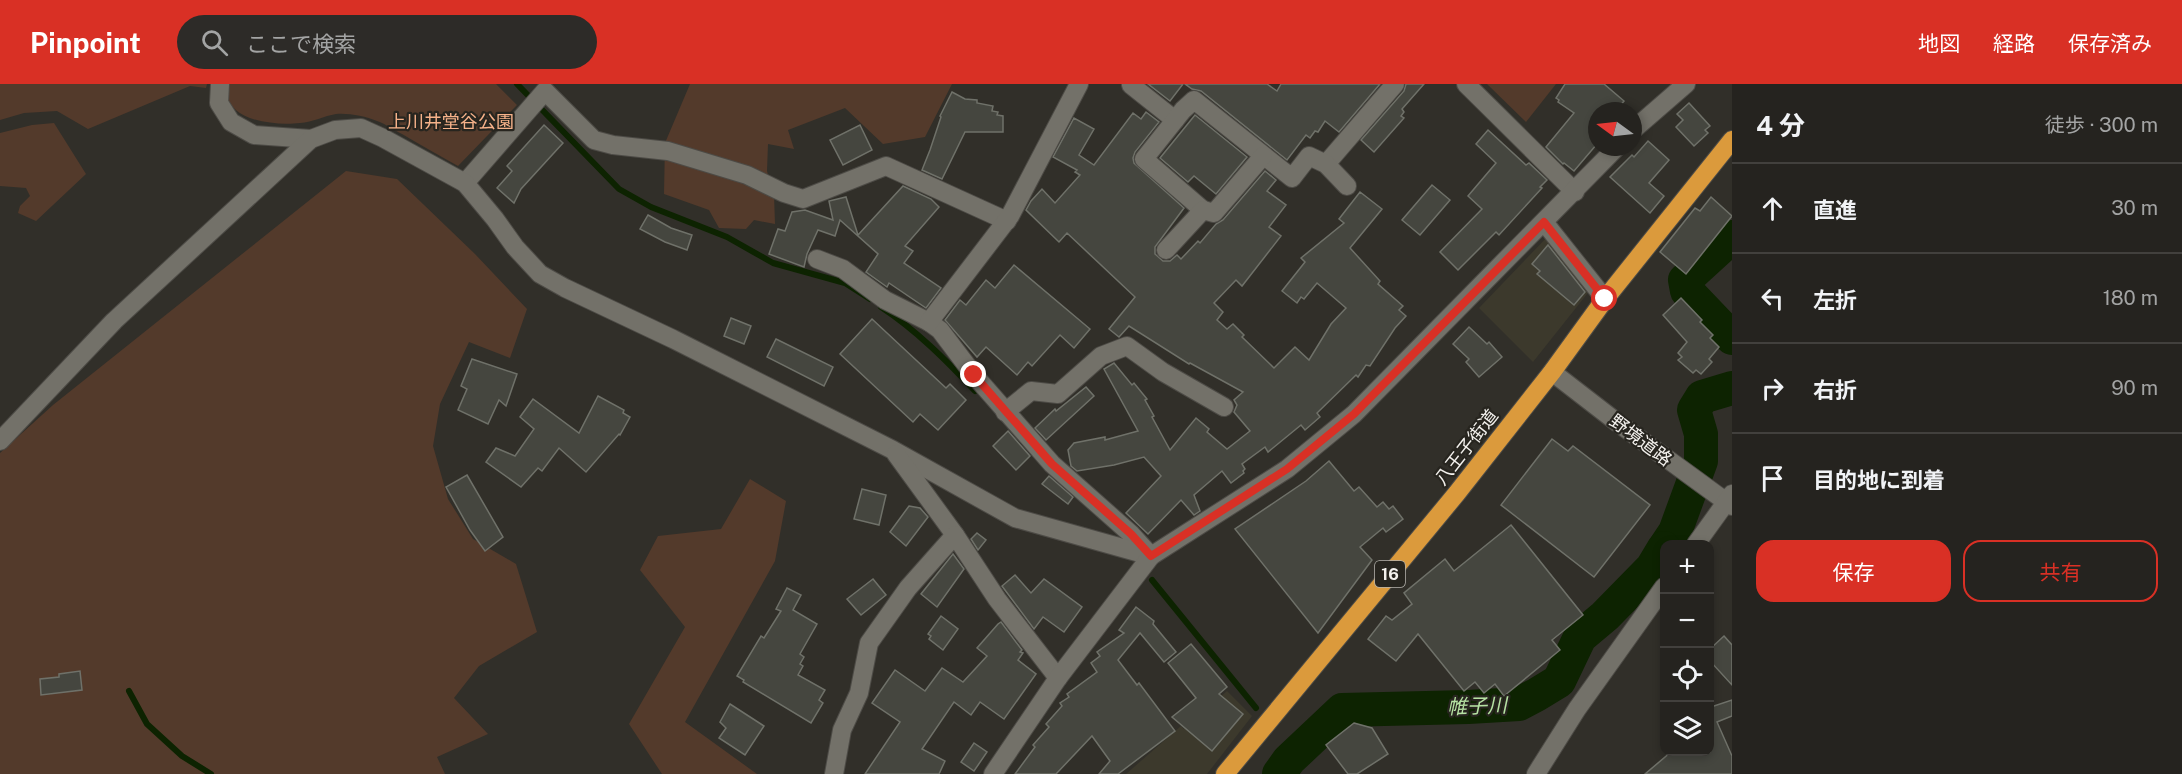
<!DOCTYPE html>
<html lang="ja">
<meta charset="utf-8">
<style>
:root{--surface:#25231f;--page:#2d2b28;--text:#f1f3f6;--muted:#a3a4a4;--line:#42403d;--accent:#d93025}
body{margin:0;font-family:"Public Sans","Noto Sans JP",sans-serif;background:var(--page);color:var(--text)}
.controls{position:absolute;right:18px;bottom:18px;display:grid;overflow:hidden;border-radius:12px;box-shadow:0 3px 9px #0003}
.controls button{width:54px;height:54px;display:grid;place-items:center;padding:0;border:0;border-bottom:2px solid var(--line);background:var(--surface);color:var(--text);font:30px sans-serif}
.compass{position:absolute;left:1588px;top:18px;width:54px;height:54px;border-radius:50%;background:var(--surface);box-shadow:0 3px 9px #0003;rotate:285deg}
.stop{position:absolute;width:18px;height:18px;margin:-14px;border:4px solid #d93025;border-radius:50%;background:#fff}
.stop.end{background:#d93025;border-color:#fff;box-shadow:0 2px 6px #0008}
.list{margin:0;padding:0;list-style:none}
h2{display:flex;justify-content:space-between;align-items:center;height:78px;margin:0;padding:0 24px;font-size:26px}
h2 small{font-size:20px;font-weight:400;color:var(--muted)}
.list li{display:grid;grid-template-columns:39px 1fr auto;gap:18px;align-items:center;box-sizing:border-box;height:90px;padding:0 24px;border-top:2px solid var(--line)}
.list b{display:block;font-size:22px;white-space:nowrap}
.list em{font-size:20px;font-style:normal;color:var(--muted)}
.actions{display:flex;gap:12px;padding:18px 24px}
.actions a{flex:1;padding:14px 0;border:2px solid var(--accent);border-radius:18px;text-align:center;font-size:21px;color:var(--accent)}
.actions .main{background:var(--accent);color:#fff}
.icon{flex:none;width:33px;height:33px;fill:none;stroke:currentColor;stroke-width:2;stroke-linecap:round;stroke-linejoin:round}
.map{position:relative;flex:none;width:1732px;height:690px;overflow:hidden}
header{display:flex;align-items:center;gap:36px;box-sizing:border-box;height:84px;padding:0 30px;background:var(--accent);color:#fff}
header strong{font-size:28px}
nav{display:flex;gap:33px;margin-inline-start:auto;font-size:21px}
.search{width:420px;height:54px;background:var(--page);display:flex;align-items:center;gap:15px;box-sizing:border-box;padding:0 21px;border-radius:33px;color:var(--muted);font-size:22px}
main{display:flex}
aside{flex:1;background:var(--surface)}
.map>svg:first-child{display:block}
.built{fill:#3c392c}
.green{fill:#533a2b}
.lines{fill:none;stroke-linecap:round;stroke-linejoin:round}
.stream{stroke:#0d2301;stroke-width:6}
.river{stroke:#0d2301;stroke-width:34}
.building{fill:#45463f;stroke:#6f7169;stroke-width:1.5}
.minor-casing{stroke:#4d4b46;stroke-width:20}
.highway-casing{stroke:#4d4b46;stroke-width:20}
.minor{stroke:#737169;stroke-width:18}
.highway{stroke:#db9a3c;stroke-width:18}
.route{stroke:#d93025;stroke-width:8}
.labels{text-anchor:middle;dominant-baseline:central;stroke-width:4.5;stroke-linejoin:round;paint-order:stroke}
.shield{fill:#27251f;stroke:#b6b4af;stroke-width:1.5}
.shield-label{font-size:16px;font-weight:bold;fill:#f3f1ed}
.park-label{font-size:18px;fill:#f6b28a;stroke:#27251f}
.street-label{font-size:18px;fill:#f3f1ed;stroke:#27251f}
.water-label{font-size:20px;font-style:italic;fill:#b6e2a3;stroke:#27251f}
</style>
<header>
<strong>Pinpoint</strong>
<div class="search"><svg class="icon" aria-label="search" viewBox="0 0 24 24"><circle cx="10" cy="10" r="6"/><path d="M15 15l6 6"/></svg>ここで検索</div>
<nav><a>地図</a><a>経路</a><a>保存済み</a></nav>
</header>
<main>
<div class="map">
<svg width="1732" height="690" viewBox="0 0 1732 690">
<rect width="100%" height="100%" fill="#312f29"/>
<g class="built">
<polygon points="1549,151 1591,205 1533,278 1479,224"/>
<polygon points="1227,607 1252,632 1207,690 1126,690 1181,642 1184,645"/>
</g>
<g class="green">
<polygon points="0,0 207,0 206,4 190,2 88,45 57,27 24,29 0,36"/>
<path d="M226 0H496L517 21 458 82C439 71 420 61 402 50 394 46 386 40 377 37 365 32 349 29 336 30 324 32 313 38 300 39 273 42 222 37 226 0Z"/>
<polygon points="690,0 952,0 925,53 883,60 845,24 788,46 794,65 768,60 767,87 774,111 775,140 754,136 746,145 719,144 709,126 664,110 665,59"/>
<polygon points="1487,0 1556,0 1526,38"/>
<polygon points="54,39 86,90 36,137 18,129 20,122 30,112 26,104 0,102 0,49 32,41"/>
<polygon points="346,87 397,95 475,170 527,225 510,274 469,258 440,320 433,362 448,415 473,455 516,480 537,548 479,582 454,614 488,650 437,673 445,690 0,690 0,369 53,321"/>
<polygon points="750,395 786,417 775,477 685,638 757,690 662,690 629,640 685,543 640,486 658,452 721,445"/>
</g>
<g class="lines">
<g class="stream">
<polyline points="517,0 619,105 651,123 727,153 773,179 845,199 870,215"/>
<path d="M881 223C916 246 946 276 975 307"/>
<polyline points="1152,496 1256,624"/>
<polyline points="129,607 147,640 182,672 211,690"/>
</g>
<g class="river">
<polyline points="1732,153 1685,196 1687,207 1732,254"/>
<polyline points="1667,460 1675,448 1701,377 1701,350 1694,326 1702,313 1732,304"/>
<polyline points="1279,690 1289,676 1342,626 1468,623 1519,620 1536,611 1559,597 1580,553 1605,532 1652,484 1664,464"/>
</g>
</g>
<g class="building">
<polygon points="1148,0 1183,0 1170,17"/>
<polygon points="1185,0 1267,0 1277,7 1281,0 1380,0 1339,48 1325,37 1318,48 1315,47 1310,54 1306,51 1287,76 1201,7 1192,5"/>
<polygon points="1406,0 1424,0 1402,25 1404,28 1401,32 1404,34 1374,68 1361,56 1404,7"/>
<polygon points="1565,0 1604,0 1624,17 1616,27 1597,27 1597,60 1574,87 1564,79 1563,80 1546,63 1574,29 1558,18 1559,16 1556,14"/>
<polygon points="952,8 965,15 977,16 977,19 993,22 992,27 998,28 997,31 1003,32 1003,48 965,48 942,95 922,86 930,66 941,33 940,32"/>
<polygon points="1689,19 1710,42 1705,46 1708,49 1694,62 1676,43 1683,36 1677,30"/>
<polygon points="1146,28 1159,38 1135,68 1133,74 1134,79 1184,124 1155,163 1155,170 1163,177 1170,177 1177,171 1181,175 1198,157 1200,159 1216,140 1223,136 1265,87 1276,96 1267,107 1286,121 1269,143 1281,152 1242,202 1236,196 1214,219 1223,228 1217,236 1227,245 1233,240 1244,251 1242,253 1274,284 1295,263 1309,276 1331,240 1346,224 1317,199 1304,215 1301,213 1297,219 1282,207 1305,178 1301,174 1344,139 1339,135 1360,108 1382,125 1350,164 1380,197 1378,200 1403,222 1399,226 1406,232 1395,244 1370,282 1366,281 1358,293 1356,291 1317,329 1320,333 1305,346 1301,341 1268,368 1265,363 1242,380 1245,385 1243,387 1244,389 1231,399 1222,387 1194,411 1200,427 1194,431 1181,416 1148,450 1126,429 1161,392 1144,373 1114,381 1077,387 1071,382 1068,366 1074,359 1105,353 1105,356 1138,347 1104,285 1114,279 1132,301 1134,299 1147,315 1145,316 1154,332 1152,333 1170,366 1196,334 1209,345 1207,348 1227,365 1250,347 1234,328 1237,321 1234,316 1243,308 1190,279 1189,280 1129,242 1119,253 1109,245 1135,213 1067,149 1059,158 1026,126 1031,117 1042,105 1055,119 1080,91 1075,88 1077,86 1053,73 1074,34 1094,45 1079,71 1094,81 1133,29 1141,35"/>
<polygon points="1195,31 1247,73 1216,110 1194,92 1188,98 1160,74"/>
<polygon points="544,41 563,59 521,105 514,119 497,104 512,87 507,82"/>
<polygon points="860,41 872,66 843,81 830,56"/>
<polygon points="1488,46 1526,81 1529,79 1547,96 1540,103 1542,104 1499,151 1496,148 1458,186 1440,168 1482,125 1468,112 1496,79 1476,60"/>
<polygon points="1648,57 1669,76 1649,99 1664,112 1650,129 1610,93 1632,71 1634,73"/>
<polygon points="1432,101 1450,116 1420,151 1402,136"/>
<polygon points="903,102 931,115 939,123 905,162 913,167 904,179 941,204 926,224 889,199 887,203 866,188 878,170 840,136 835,152 818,146 807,170 804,183 769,170 778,145 785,147 792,128 805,126 833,136 829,117 846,113 858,151"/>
<polygon points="1711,113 1732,132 1686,190 1660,168 1695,124 1700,127"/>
<polygon points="648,131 671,144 692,151 687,166 665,158 640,145"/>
<polygon points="1548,161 1585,208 1574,221 1537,190 1540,187 1532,180"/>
<polygon points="1014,181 1090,245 1074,264 1060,251 1032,282 1028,278 1017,291 986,263 977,273 945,236 960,216 966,221 986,196 995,204"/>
<polygon points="1681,214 1702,236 1700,238 1713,251 1710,254 1719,263 1709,275 1712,278 1701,290 1696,286 1693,289 1678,276 1682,273 1678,269 1687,258 1663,231"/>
<polygon points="731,234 751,242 744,260 724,252"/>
<polygon points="872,235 946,304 950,300 966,316 938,346 920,330 913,338 840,270"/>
<polygon points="1469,243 1487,260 1489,258 1502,273 1479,293 1466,278 1469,275 1453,260"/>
<polygon points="776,255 833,283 824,302 767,273"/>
<polygon points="472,275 517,290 506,322 499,316 488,340 458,326 467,305 461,302"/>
<polygon points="1086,303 1094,312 1046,356 1035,344 1055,325 1056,327"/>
<polygon points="598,312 624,326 623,329 630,333 620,351 619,350 586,388 559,364 542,387 538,384 521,403 486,378 496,364 515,372 534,345 520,333 533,315 579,349"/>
<polygon points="1008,347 1030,372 1016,386 993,362"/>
<polygon points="1552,355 1568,367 1573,362 1650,421 1594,493 1501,421"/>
<polygon points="1329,377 1354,407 1359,403 1377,423 1383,418 1389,425 1393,422 1403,435 1386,448 1383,444 1360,463 1372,476 1318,549 1235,445 1306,397"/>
<polygon points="467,391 503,453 485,467 470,446 446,403"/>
<polygon points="1049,392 1073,413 1068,420 1042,400"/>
<polygon points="862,405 886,411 879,441 854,435"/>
<polygon points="909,422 920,424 928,433 906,462 890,448"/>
<polygon points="1511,441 1583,531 1552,556 1560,566 1504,612 1495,600 1484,609 1475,598 1464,607 1418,550 1396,577 1368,555 1386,532 1392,536 1412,520 1404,509 1445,475 1454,487"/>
<polygon points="977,449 986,456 978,466 971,455"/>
<polygon points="953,470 964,485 937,523 921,510"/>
<polygon points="1015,491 1031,509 1044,495 1082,523 1064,548 1043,533 1034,545 1002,502"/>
<polygon points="873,495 886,511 861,531 847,515"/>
<polygon points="787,504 801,511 793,526 817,540 800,570 804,573 800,580 803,582 798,591 825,606 819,616 823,619 811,639 743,598 744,596 737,592 761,552 764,554 781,527 776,525"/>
<polygon points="1136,523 1154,537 1153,540 1176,568 1164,578 1140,549 1118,576 1137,601 1139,599 1175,647 1118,690 1099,690 1110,677 1092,652 1056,690 1015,690 1035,663 1033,661 1049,643 1046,640 1062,622 1060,619 1069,613 1067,610 1097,588 1091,579 1100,572 1097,568 1124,549 1119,546"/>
<polygon points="941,532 958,545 943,566 929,555 931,552 928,550"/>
<polygon points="1001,538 1022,566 1020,568 1023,569 1018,576 1036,590 1004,635 980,618 971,631 954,618 922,665 945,677 939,690 865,690 900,638 872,619 895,586 925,607 942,584 963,598 987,572 977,564 998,540"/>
<polygon points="1724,552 1732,561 1732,601 1710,577 1710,565"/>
<polygon points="1191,560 1227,603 1219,610 1243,630 1212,667 1172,633 1196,614 1168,579"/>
<polygon points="80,587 82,606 41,611 40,595 59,593 59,590"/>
<polygon points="1732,616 1732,632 1717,638 1732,672 1732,690 1645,690 1671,668 1710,668 1710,620 1711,623"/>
<polygon points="730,620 764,642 745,671 719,654 726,644 720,638"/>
<polygon points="1354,639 1372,644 1388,670 1357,690 1348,690 1326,661"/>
<polygon points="974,659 987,668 974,687 961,678"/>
</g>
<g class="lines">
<g class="minor-casing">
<g id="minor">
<polyline points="220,0 219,19 231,38 254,51 311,55"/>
<polyline points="1466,0 1575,108"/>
<polyline points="1131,1 1175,36"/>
<polyline points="1633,46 1686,0"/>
<polyline points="1326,80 1395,0"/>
<polyline points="465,99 545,7 594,56 613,61 668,67 747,91 784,109 803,115 886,82 1007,137"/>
<polyline points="1203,126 1144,75 1183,26 1194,16 1292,94 1309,72 1326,80 1347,102"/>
<polyline points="1544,138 1605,215"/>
<polyline points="1166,166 1203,126 1214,129 1263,72"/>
<polyline points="817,175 843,185 885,216 929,238 940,246 974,291 1052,380 1131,450 1151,472"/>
<polyline points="929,238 1010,132 1079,0"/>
<polyline points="1552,288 1618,339 1732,422"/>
<polyline points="1005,328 1031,307 1058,310 1101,272 1127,262 1163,288 1224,323"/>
<polyline points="0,357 114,237 311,55 335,46 361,44 383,54 465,99 495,135 515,163 540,190 565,204 673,255 893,366 1015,434 1151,472"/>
<polyline points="896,370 955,451 997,515 1058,594"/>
<polyline points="1696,460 1732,410"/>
<polyline points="834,690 842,646 859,609 869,559 908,504 955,451"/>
<polyline points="993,690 1058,594 1151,472 1287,385 1354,330 1617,63"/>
<polyline points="1536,690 1577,625 1664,503"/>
</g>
</g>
<g class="highway-casing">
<polyline id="highway" points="1225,690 1457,409 1552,288 1605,215 1732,56"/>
</g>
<use href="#minor" class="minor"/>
<use href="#highway" class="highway"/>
</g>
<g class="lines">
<polyline class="route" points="974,291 1052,380 1131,450 1151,472 1287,385 1354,330 1544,138 1605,215"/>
</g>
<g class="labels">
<rect class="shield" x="1375" y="477" width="30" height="26" rx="4.5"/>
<g class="shield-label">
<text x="1390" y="490">16</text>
</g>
<g class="park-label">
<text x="451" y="37">上川井堂谷公園</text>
</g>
<g class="street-label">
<text transform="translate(1641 356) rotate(37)">野境道路</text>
<text transform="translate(1466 363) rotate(-52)">八王子街道</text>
</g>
<g class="water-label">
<text transform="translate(1477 622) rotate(-2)">帷子川</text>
</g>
</g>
</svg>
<div class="controls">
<button>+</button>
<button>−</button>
<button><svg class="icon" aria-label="locate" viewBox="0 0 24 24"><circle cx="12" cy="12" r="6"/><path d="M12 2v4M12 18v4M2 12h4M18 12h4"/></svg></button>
<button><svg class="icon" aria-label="layers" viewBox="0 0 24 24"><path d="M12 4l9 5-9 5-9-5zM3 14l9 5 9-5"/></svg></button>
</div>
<svg class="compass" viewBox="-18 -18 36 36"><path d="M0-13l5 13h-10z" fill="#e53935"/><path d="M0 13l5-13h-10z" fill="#a3a4a4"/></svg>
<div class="stop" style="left:1605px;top:215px"></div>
<div class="stop end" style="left:974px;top:291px"></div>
</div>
<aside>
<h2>4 分<small>徒歩 · 300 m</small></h2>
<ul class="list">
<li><svg class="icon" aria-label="ahead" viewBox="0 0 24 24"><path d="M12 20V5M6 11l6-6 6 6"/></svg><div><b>直進</b></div><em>30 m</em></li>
<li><svg class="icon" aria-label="left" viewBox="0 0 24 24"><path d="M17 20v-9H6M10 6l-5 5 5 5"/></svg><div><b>左折</b></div><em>180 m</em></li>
<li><svg class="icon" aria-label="right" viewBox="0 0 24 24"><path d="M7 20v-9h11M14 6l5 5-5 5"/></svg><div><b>右折</b></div><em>90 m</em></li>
<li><svg class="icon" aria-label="arrive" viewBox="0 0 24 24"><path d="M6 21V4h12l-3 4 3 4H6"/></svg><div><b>目的地に到着</b></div></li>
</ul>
<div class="actions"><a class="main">保存</a><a>共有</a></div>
</aside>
</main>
